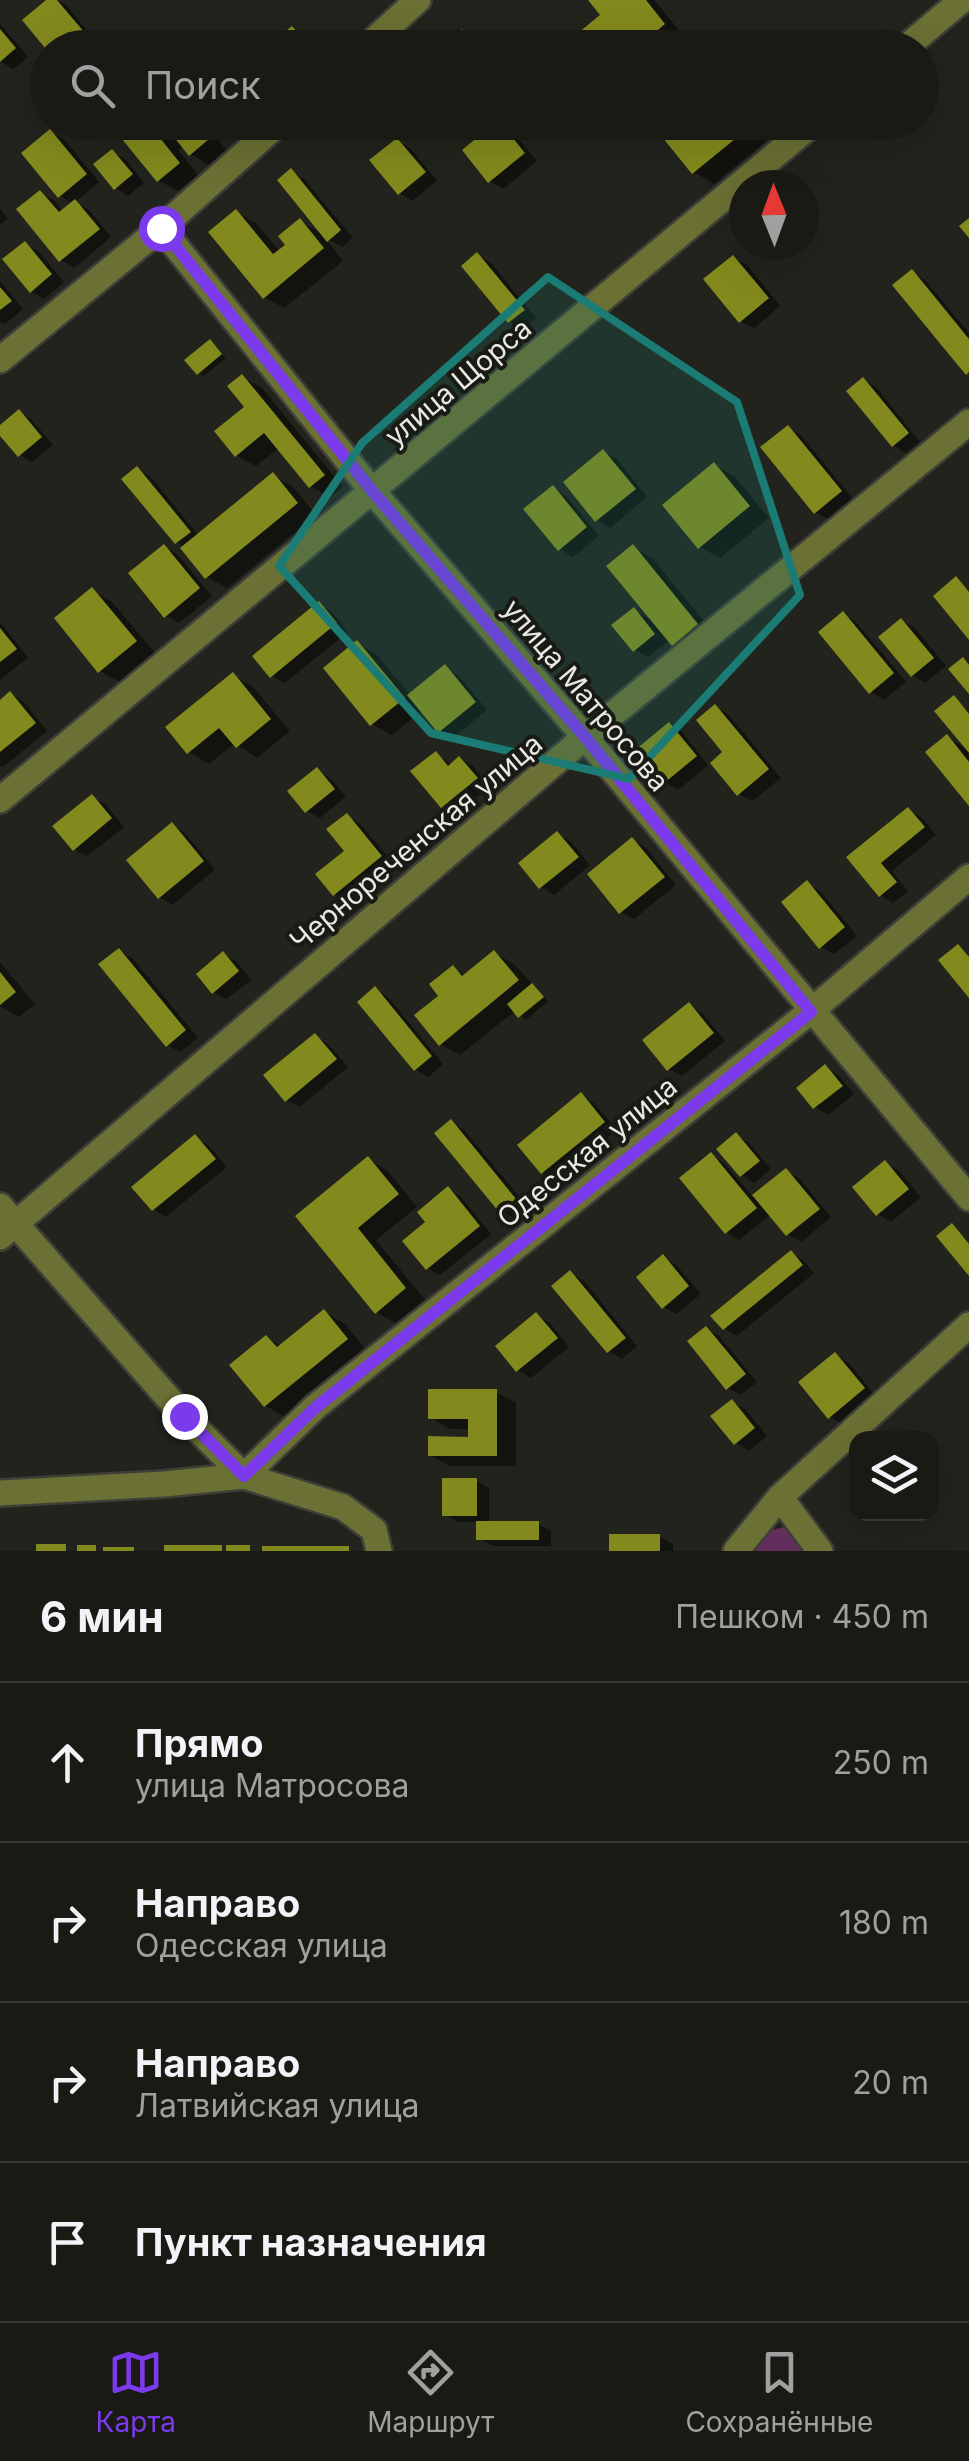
<!DOCTYPE html>
<html lang="ru">
<meta charset="utf-8">
<style>
:root{--surface:#1a1a15;--page:#23231e;--text:#f1f3f6;--muted:#9fa1a0;--line:#383834;--accent:#7c3aed}
body{margin:0;font-family:Inter,sans-serif;background:var(--page);color:var(--text)}
.controls{position:absolute;right:30px;bottom:30px;display:grid;overflow:hidden;border-radius:20px;box-shadow:0 10px 40px #0002}
.controls button{width:90px;height:90px;display:grid;place-items:center;padding:0;border:0;border-bottom:2px solid var(--line);background:var(--surface);color:var(--text);font:50px sans-serif}
.compass{position:absolute;left:729px;top:170px;width:90px;height:90px;border-radius:50%;background:var(--surface);box-shadow:0 10px 40px #0002;rotate:359deg}
.stop{position:absolute;width:30px;height:30px;margin:-22px;border:8px solid #7c3aed;border-radius:50%;background:#fff}
.stop.end{background:#7c3aed;border-color:#fff;box-shadow:0 2px 10px #0008}
.list{margin:0;padding:0;list-style:none}
h2{display:flex;justify-content:space-between;align-items:center;height:130px;margin:0;padding:0 40px;font-size:42px}
h2 small{font-size:32px;font-weight:400;color:var(--muted)}
.list li{display:grid;grid-template-columns:65px 1fr auto;gap:30px;align-items:center;box-sizing:border-box;height:160px;padding:0 40px;border-top:2px solid var(--line)}
.list b{display:block;font-size:38px;white-space:nowrap}
.list p{margin:0;font-size:32px;white-space:nowrap;color:var(--muted)}
.list em{font-size:32px;font-style:normal;color:var(--muted)}
.icon{flex:none;width:55px;height:55px;fill:none;stroke:currentColor;stroke-width:2;stroke-linecap:round;stroke-linejoin:round}
.map{position:relative;flex:none;width:969px;height:1551px;overflow:hidden}
.search{position:absolute;background:var(--surface);box-shadow:0 10px 40px #0002;left:30px;right:30px;top:30px;height:110px;display:flex;align-items:center;gap:25px;box-sizing:border-box;padding:0 35px;border-radius:55px;color:var(--muted);font-size:38px}
.sheet{height:770px;background:var(--surface)}
nav{display:flex;justify-content:space-around;align-items:center;box-sizing:border-box;height:140px;border-top:2px solid var(--line);background:var(--surface);font-size:28px;color:var(--muted)}
nav a{display:grid;justify-items:center;gap:5px}
nav .on{color:var(--accent)}
.map>svg:first-child{display:block}
.green{fill:#622e5b}
.shadow{fill:#0007}
.building{fill:#828a1d}
.lines{fill:none;stroke-linecap:round;stroke-linejoin:round}
.minor-casing{stroke:#3e3f38;stroke-width:30}
.minor{stroke:#6b7034;stroke-width:25}
.route{stroke:#7c3aed;stroke-width:12}
.marked{fill:#1a7c74;fill-opacity:0.2;stroke:#1a7c74;stroke-width:8;stroke-linejoin:round}
.labels{text-anchor:middle;dominant-baseline:central;stroke-width:8;stroke-linejoin:round;paint-order:stroke}
.street-label{font-size:28px;fill:#e8e8e4;stroke:#191a13}
</style>
<div class="map">
<svg width="969" height="1551" viewBox="0 0 969 1551">
<rect width="100%" height="100%" fill="#22231c"/>
<polygon class="green" points="784,1527 802,1551 748,1551 756,1534"/>
<g class="shadow">
<polygon points="50,0 57,0 66,5 96,42 89,48 48,48"/>
<polygon points="591,0 654,0 684,36 670,48 593,48 604,15"/>
<polygon points="0,24 28,57 13,69 0,61"/>
<polygon points="293,29 306,36 315,48 278,48"/>
<polygon points="462,33 475,40 481,48 447,48"/>
<polygon points="124,122 204,122 228,152 210,166 191,154 184,146 178,150 198,175 178,191 158,180"/>
<polygon points="655,122 706,122 713,130 722,122 789,122 714,184 694,172"/>
<polygon points="499,124 512,131 537,161 503,189 490,181 465,151"/>
<polygon points="50,132 64,139 99,182 75,202 89,210 111,237 74,268 61,260 40,193 54,200 63,212 74,204 60,196"/>
<polygon points="397,141 410,148 437,181 412,201 399,193"/>
<polygon points="112,152 125,159 144,183 128,196 115,188"/>
<polygon points="291,172 304,179 353,238 342,247 324,237 343,261 284,308 264,297 236,212 256,223 280,252 288,245 300,221 324,235"/>
<polygon points="0,208 8,219 0,225"/>
<polygon points="25,244 38,251 64,282 44,299 31,291"/>
<polygon points="478,255 491,263 536,318 523,329 510,322 465,266"/>
<polygon points="734,258 747,265 780,306 754,328 740,321"/>
<polygon points="912,272 925,280 969,333 969,374"/>
<polygon points="0,281 23,309 5,324 0,322"/>
<polygon points="210,342 226,358 204,376 198,373"/>
<polygon points="242,377 262,388 343,487 330,497 310,486 279,448 256,466 236,455 247,408"/>
<polygon points="863,380 876,387 920,442 906,453 893,445"/>
<polygon points="19,412 32,420 53,445 32,462 19,455 0,432 0,429"/>
<polygon points="788,428 801,435 853,499 828,519 815,512"/>
<polygon points="604,452 617,459 647,497 610,528 597,520"/>
<polygon points="715,465 735,477 769,518 720,558 700,547"/>
<polygon points="137,469 150,476 199,536 273,476 293,487 316,515 227,588 207,577 185,547 177,542"/>
<polygon points="553,488 566,496 599,536 573,557 560,549"/>
<polygon points="164,547 177,554 212,596 179,623 166,616"/>
<polygon points="633,547 653,559 717,637 694,655 670,639 648,657 635,650 634,610 656,623"/>
<polygon points="92,590 112,602 155,653 120,682 100,671"/>
<polygon points="319,604 332,612 348,632 285,683 272,676"/>
<polygon points="843,614 856,622 906,682 884,700 871,692"/>
<polygon points="902,621 915,628 946,666 925,683 912,675"/>
<polygon points="0,622 28,657 0,680"/>
<polygon points="357,643 377,655 411,696 445,667 458,675 487,710 453,738 440,731 423,710 392,735 372,724"/>
<polygon points="233,675 253,687 290,731 257,758 235,743 209,764 189,752 168,727"/>
<polygon points="11,694 24,702 47,731 3,767 0,766 0,703"/>
<polygon points="715,707 728,714 781,778 752,801 739,794"/>
<polygon points="669,725 682,732 708,765 678,790 665,782"/>
<polygon points="947,737 969,750 969,802"/>
<polygon points="436,754 452,765 460,759 473,766 489,787 456,814 443,806"/>
<polygon points="317,770 330,778 346,797 320,818 307,811"/>
<polygon points="92,797 105,804 124,827 87,856 74,849"/>
<polygon points="909,810 922,818 936,835 892,871 908,891 893,903 880,895 850,858"/>
<polygon points="347,816 360,824 394,864 348,902 335,894 348,851"/>
<polygon points="172,825 185,833 215,870 172,905 159,897"/>
<polygon points="558,834 571,842 590,865 554,895 541,887"/>
<polygon points="633,840 646,848 676,885 634,919 621,912"/>
<polygon points="807,883 820,891 857,936 834,954 821,947"/>
<polygon points="119,951 132,958 198,1038 180,1052 167,1045"/>
<polygon points="494,953 514,964 548,1001 526,1020 515,1011 460,1055 440,1044 442,996 453,968 466,976"/>
<polygon points="224,955 237,962 251,980 226,999 213,992"/>
<polygon points="0,962 35,1004 19,1017 0,1006"/>
<polygon points="375,989 388,997 443,1064 428,1077 415,1069"/>
<polygon points="689,1005 702,1013 725,1041 682,1076 669,1069"/>
<polygon points="315,1036 328,1044 348,1067 300,1107 286,1100"/>
<polygon points="825,1067 838,1075 854,1094 828,1115 815,1107"/>
<polygon points="581,1095 594,1103 617,1130 556,1180 543,1172"/>
<polygon points="451,1122 464,1130 528,1207 514,1218 501,1210 438,1133"/>
<polygon points="736,1135 749,1143 771,1169 754,1183 741,1175"/>
<polygon points="195,1138 208,1145 227,1167 166,1217 153,1209"/>
<polygon points="711,1155 724,1163 753,1197 786,1171 799,1178 831,1217 801,1242 788,1234 771,1214 739,1240 726,1232"/>
<polygon points="368,1159 388,1171 417,1207 376,1240 425,1300 396,1323 376,1312 298,1216"/>
<polygon points="885,1163 898,1170 921,1197 891,1222 878,1214"/>
<polygon points="448,1189 461,1197 491,1234 440,1275 427,1268 429,1223"/>
<polygon points="791,1253 804,1261 814,1273 737,1336 724,1328"/>
<polygon points="663,1257 676,1265 701,1294 676,1314 663,1307"/>
<polygon points="571,1273 584,1281 637,1346 622,1359 608,1351"/>
<polygon points="324,1312 344,1323 367,1351 286,1417 266,1406 232,1365 266,1338 282,1346"/>
<polygon points="536,1315 549,1322 569,1347 531,1378 518,1370"/>
<polygon points="706,1329 719,1336 757,1382 741,1395 728,1388"/>
<polygon points="835,1355 849,1363 876,1397 843,1424 830,1417"/>
<polygon points="496,1392 516,1403 516,1466 450,1466 430,1455 471,1439 471,1429 450,1429 430,1417"/>
<polygon points="732,1402 745,1409 767,1436 749,1451 736,1443"/>
<polygon points="897,1433 907,1438 889,1438"/>
<polygon points="476,1480 489,1488 489,1524 538,1524 551,1531 551,1546 492,1546 479,1538 479,1522 458,1522 445,1514"/>
<polygon points="660,1537 673,1544 673,1551 611,1551"/>
</g>
<g class="building">
<polygon points="46,0 57,0 85,33 68,48 45,48 22,20"/>
<polygon points="588,0 646,0 665,24 637,48 590,48 578,33 600,15"/>
<polygon points="292,26 310,48 274,48 271,43"/>
<polygon points="0,29 16,48 0,62"/>
<polygon points="462,29 476,48 444,48 442,45"/>
<polygon points="120,122 195,122 209,139 189,156 169,131 160,138 180,163 157,182 113,128"/>
<polygon points="496,122 500,122 525,153 488,183 462,150"/>
<polygon points="650,122 698,122 706,133 719,122 756,122 692,174"/>
<polygon points="50,129 87,174 58,198 21,153"/>
<polygon points="397,138 426,172 398,195 369,160"/>
<polygon points="112,149 133,174 114,190 93,164"/>
<polygon points="291,168 341,230 327,242 277,180"/>
<polygon points="40,190 59,212 75,199 100,229 59,262 16,209"/>
<polygon points="236,209 273,254 285,245 278,236 300,218 324,248 263,299 208,232"/>
<polygon points="969,218 969,238 959,226"/>
<polygon points="25,241 52,274 30,293 2,259"/>
<polygon points="477,252 525,310 508,323 461,266"/>
<polygon points="733,255 769,298 739,323 703,279"/>
<polygon points="912,269 969,339 969,372 966,375 892,285"/>
<polygon points="0,287 12,301 0,310"/>
<polygon points="210,339 222,354 197,375 184,360"/>
<polygon points="242,374 325,475 309,488 264,433 235,457 214,431 244,407 227,386"/>
<polygon points="863,377 909,433 892,447 846,391"/>
<polygon points="19,409 42,437 18,457 0,436 0,425"/>
<polygon points="788,425 842,491 814,514 760,447"/>
<polygon points="603,449 636,489 595,522 563,482"/>
<polygon points="714,462 750,506 698,549 662,505"/>
<polygon points="137,466 191,532 175,544 121,479"/>
<polygon points="273,472 298,503 205,579 180,548"/>
<polygon points="553,485 587,527 558,551 523,509"/>
<polygon points="164,544 200,588 164,618 128,573"/>
<polygon points="633,544 698,624 672,646 606,566"/>
<polygon points="956,576 969,592 969,640 933,596"/>
<polygon points="92,587 137,641 98,673 54,618"/>
<polygon points="319,601 337,623 270,678 252,656"/>
<polygon points="634,607 655,634 633,652 611,625"/>
<polygon points="843,611 894,673 869,694 818,632"/>
<polygon points="901,618 934,658 911,677 878,637"/>
<polygon points="0,628 17,649 0,662"/>
<polygon points="357,640 405,698 370,726 323,668"/>
<polygon points="963,657 969,665 969,694 948,669"/>
<polygon points="445,664 476,702 438,733 407,695"/>
<polygon points="233,672 271,719 236,748 219,728 187,754 165,727"/>
<polygon points="10,691 36,723 0,752 0,700"/>
<polygon points="954,695 969,714 969,753 934,711"/>
<polygon points="715,704 769,769 737,796 710,763 722,752 696,720"/>
<polygon points="669,722 697,756 663,784 635,750"/>
<polygon points="947,734 969,762 969,806 925,752"/>
<polygon points="436,751 448,766 459,756 478,778 441,808 410,771"/>
<polygon points="317,767 335,789 305,813 287,791"/>
<polygon points="92,794 112,818 73,851 52,826"/>
<polygon points="908,807 925,827 881,863 897,882 879,897 846,857"/>
<polygon points="347,813 382,856 333,896 315,874 344,851 326,829"/>
<polygon points="172,822 204,861 158,899 126,860"/>
<polygon points="557,831 579,857 539,889 518,863"/>
<polygon points="632,837 665,877 619,914 587,874"/>
<polygon points="807,880 845,927 819,949 781,902"/>
<polygon points="958,944 969,957 969,998 938,960"/>
<polygon points="119,948 186,1030 166,1047 98,964"/>
<polygon points="494,950 519,980 439,1046 414,1015 438,996 429,984 453,965 462,976"/>
<polygon points="223,951 239,971 212,994 196,974"/>
<polygon points="0,972 16,992 0,1005"/>
<polygon points="532,983 544,997 518,1018 507,1004"/>
<polygon points="375,986 432,1056 414,1071 357,1002"/>
<polygon points="689,1002 714,1033 667,1071 642,1040"/>
<polygon points="315,1033 337,1059 285,1102 263,1075"/>
<polygon points="825,1064 843,1086 813,1109 796,1088"/>
<polygon points="581,1092 605,1122 541,1174 517,1145"/>
<polygon points="451,1119 516,1199 499,1212 434,1133"/>
<polygon points="736,1132 760,1161 740,1177 716,1149"/>
<polygon points="195,1134 216,1159 152,1211 131,1187"/>
<polygon points="711,1152 757,1208 725,1234 679,1178"/>
<polygon points="368,1156 399,1194 358,1228 406,1288 375,1314 295,1216"/>
<polygon points="885,1160 909,1189 876,1216 852,1187"/>
<polygon points="786,1168 820,1209 786,1236 752,1195"/>
<polygon points="448,1186 480,1226 426,1270 402,1241 425,1222 417,1212"/>
<polygon points="952,1223 969,1244 969,1276 936,1236"/>
<polygon points="791,1250 803,1265 723,1330 710,1316"/>
<polygon points="663,1254 689,1286 662,1309 636,1277"/>
<polygon points="570,1270 626,1338 607,1353 551,1286"/>
<polygon points="324,1309 348,1339 264,1407 229,1365 266,1335 277,1347"/>
<polygon points="536,1312 558,1338 516,1372 495,1346"/>
<polygon points="706,1326 746,1374 726,1390 687,1341"/>
<polygon points="835,1352 865,1388 828,1419 798,1382"/>
<polygon points="428,1389 497,1389 497,1456 428,1456 428,1436 468,1437 468,1419 428,1419"/>
<polygon points="732,1399 755,1428 734,1445 710,1416"/>
<rect x="442" y="1478" width="35" height="38"/>
<rect x="476" y="1521" width="63" height="19"/>
<rect x="609" y="1534" width="51" height="17"/>
<rect x="36" y="1544" width="30" height="7"/>
<rect x="77" y="1545" width="19" height="6"/>
<rect x="164" y="1545" width="58" height="6"/>
<rect x="226" y="1545" width="24" height="6"/>
<rect x="262" y="1546" width="87" height="5"/>
<rect x="103" y="1547" width="31" height="4"/>
</g>
<g class="lines">
<g class="minor-casing">
<g id="minor">
<polyline points="365,48 418,0"/>
<polyline points="905,48 962,0"/>
<polyline points="161,228 373,492 585,737 969,1198"/>
<polyline points="0,360 161,228 280,122"/>
<polyline points="0,800 815,122"/>
<polyline points="0,1206 184,1416 244,1476 343,1507 374,1530 379,1551"/>
<polyline points="0,1237 585,737 969,422"/>
<polyline points="244,1476 315,1407 811,1011 969,877"/>
<polyline points="0,1493 164,1484 244,1476"/>
<polyline points="780,1497 820,1551"/>
<polyline points="736,1551 780,1497 969,1325"/>
</g>
</g>
<use href="#minor" class="minor"/>
</g>
<g class="lines">
<polyline class="route" points="161,228 373,492 585,737 811,1012 315,1408 244,1476 184,1416"/>
</g>
<path class="marked" d="M548 277 737 402 800 595 629 779 431 733 279 566 362 443Z"/>
<g class="labels">
<g class="street-label">
<text transform="translate(458 382) rotate(-40)">улица Щорса</text>
<text transform="translate(586 695) rotate(50)">улица Матросова</text>
<text transform="translate(416 842) rotate(-40)">Чернореченская улица</text>
<text transform="translate(587 1152) rotate(-39)">Одесская улица</text>
</g>
</g>
</svg>
<div class="controls">
<button><svg class="icon" aria-label="layers" viewBox="0 0 24 24"><path d="M12 4l9 5-9 5-9-5zM3 14l9 5 9-5"/></svg></button>
</div>
<svg class="compass" viewBox="-18 -18 36 36"><path d="M0-13l5 13h-10z" fill="#e53935"/><path d="M0 13l5-13h-10z" fill="#9fa1a0"/></svg>
<div class="stop" style="left:161px;top:228px"></div>
<div class="stop end" style="left:184px;top:1416px"></div>
<div class="search"><svg class="icon" aria-label="search" viewBox="0 0 24 24"><circle cx="10" cy="10" r="6"/><path d="M15 15l6 6"/></svg>Поиск</div>
</div>
<section class="sheet">
<h2>6 мин<small>Пешком · 450 m</small></h2>
<ul class="list">
<li><svg class="icon" aria-label="ahead" viewBox="0 0 24 24"><path d="M12 20V5M6 11l6-6 6 6"/></svg><div><b>Прямо</b><p>улица Матросова</p></div><em>250 m</em></li>
<li><svg class="icon" aria-label="right" viewBox="0 0 24 24"><path d="M7 20v-9h11M14 6l5 5-5 5"/></svg><div><b>Направо</b><p>Одесская улица</p></div><em>180 m</em></li>
<li><svg class="icon" aria-label="right" viewBox="0 0 24 24"><path d="M7 20v-9h11M14 6l5 5-5 5"/></svg><div><b>Направо</b><p>Латвийская улица</p></div><em>20 m</em></li>
<li><svg class="icon" aria-label="arrive" viewBox="0 0 24 24"><path d="M6 21V4h12l-3 4 3 4H6"/></svg><div><b>Пункт назначения</b></div></li>
</ul>
</section>
<nav>
<a class="on"><svg class="icon" aria-label="map" viewBox="0 0 24 24"><path d="M3 6l6-2 6 2 6-2v14l-6 2-6-2-6 2zM9 4v14M15 6v14"/></svg>Карта</a>
<a><svg class="icon" aria-label="directions" viewBox="0 0 24 24"><path d="M12 3l9 9-9 9-9-9zM9 14v-3h6M13 9l2 2-2 2"/></svg>Маршрут</a>
<a><svg class="icon" aria-label="saved" viewBox="0 0 24 24"><path d="M7 4h10v16l-5-4-5 4z"/></svg>Сохранённые</a>
</nav>
